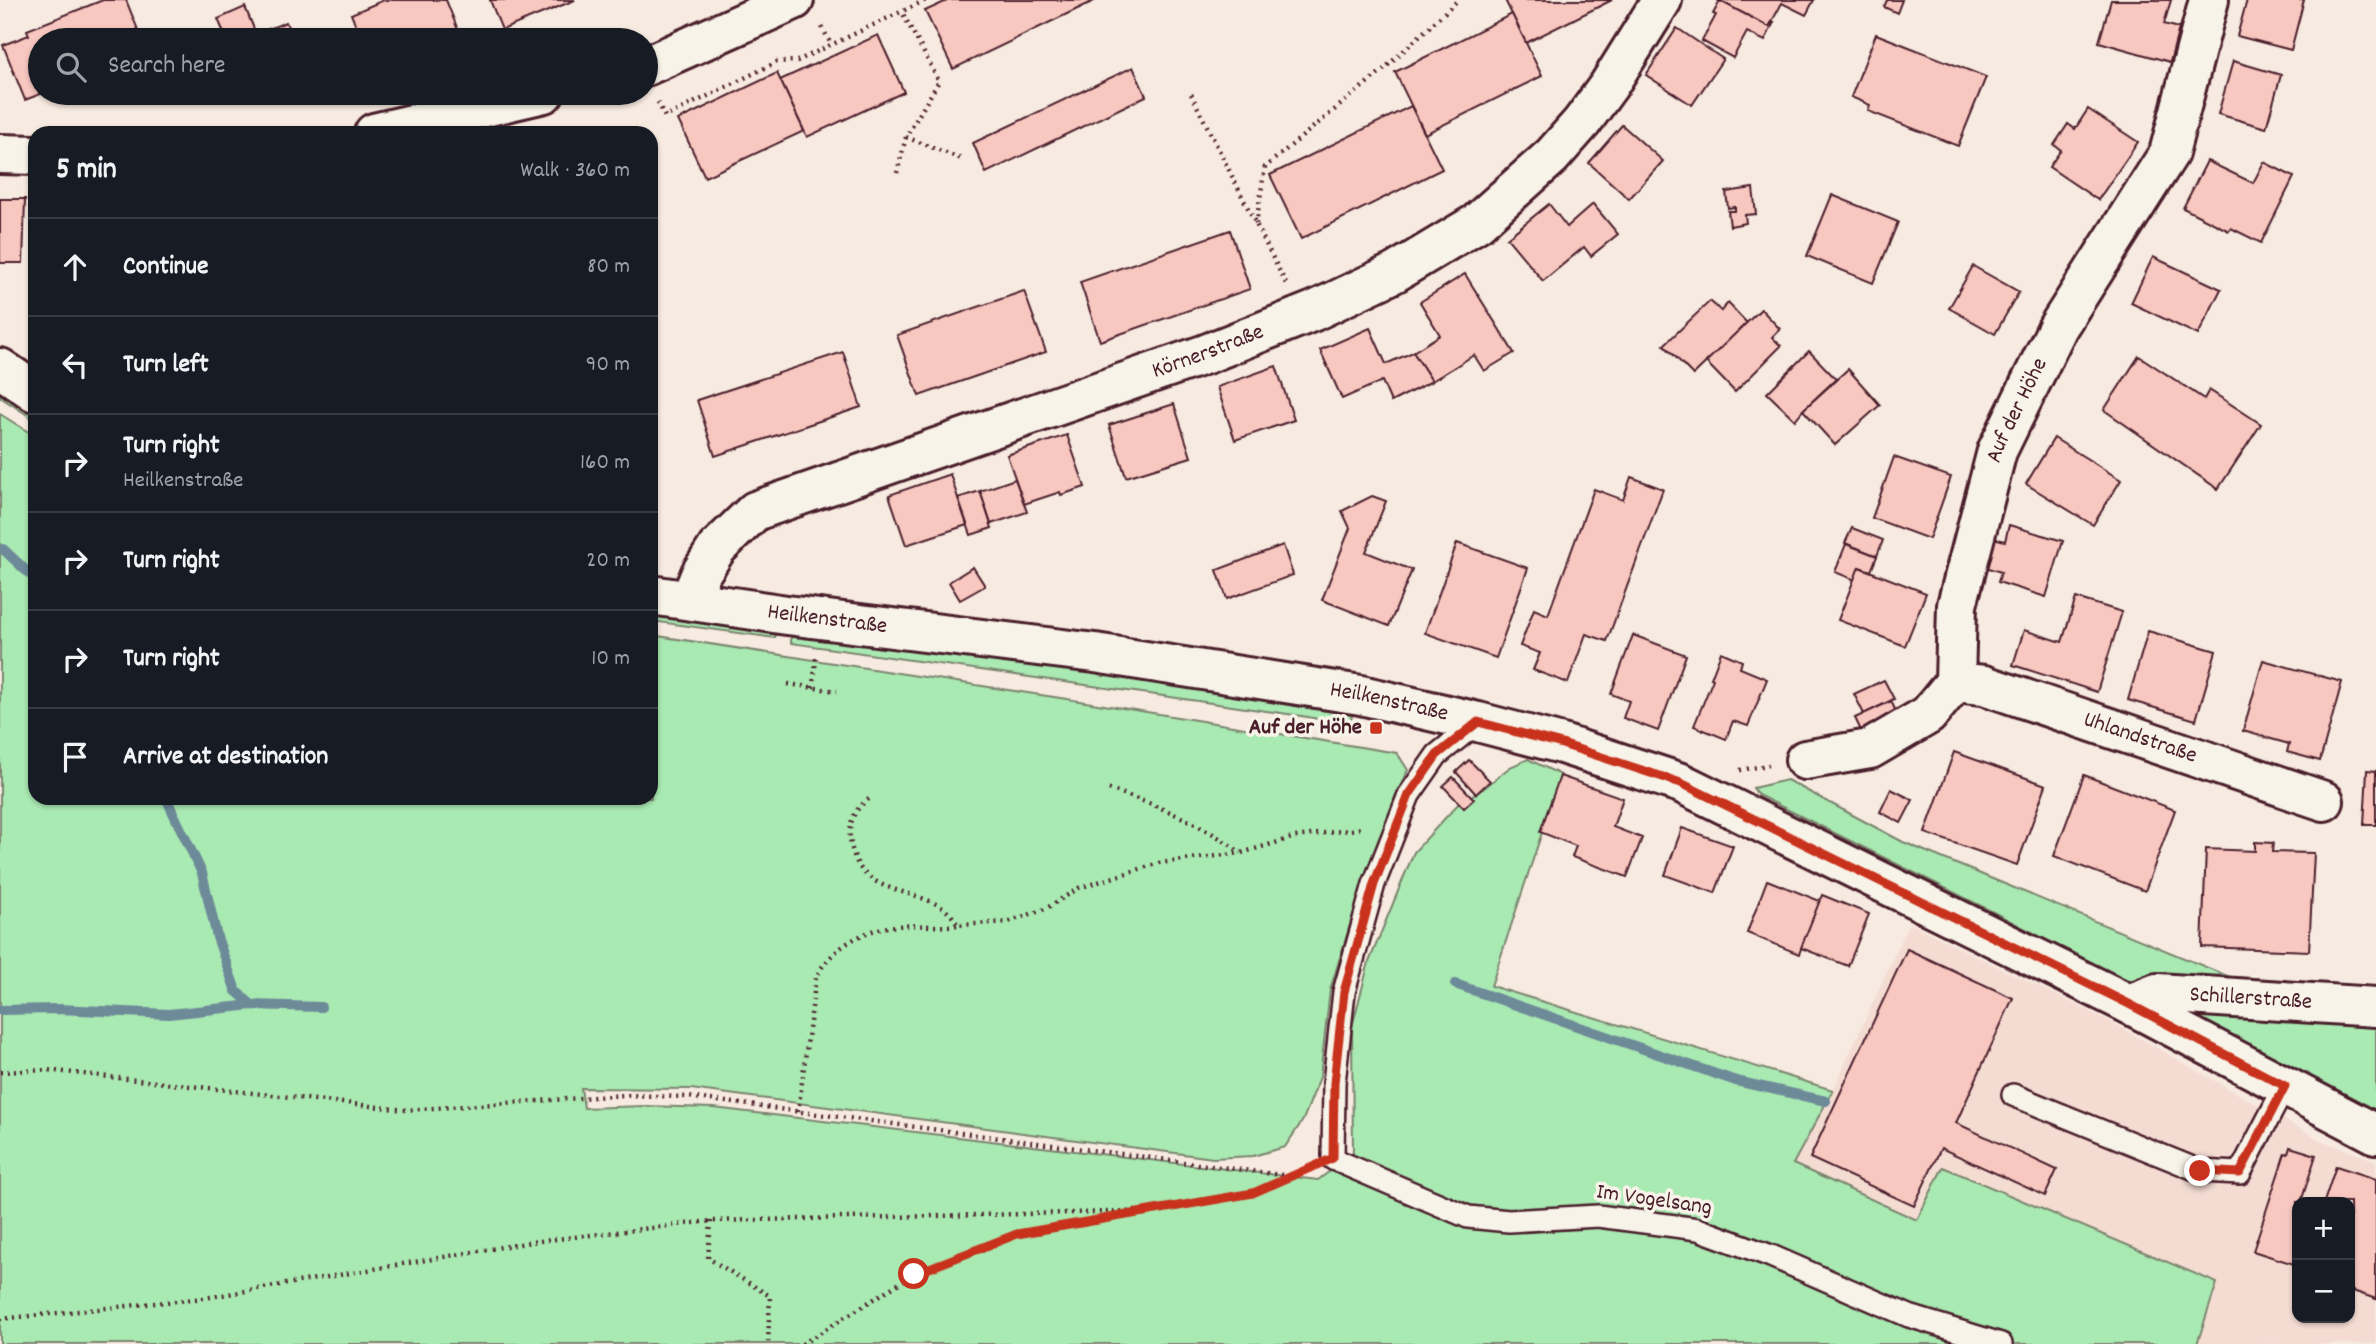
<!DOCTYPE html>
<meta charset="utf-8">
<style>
:root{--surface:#171b24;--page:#242831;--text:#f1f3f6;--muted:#9ea1a6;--line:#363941}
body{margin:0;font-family:Dekko,sans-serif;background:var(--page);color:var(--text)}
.controls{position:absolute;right:21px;bottom:21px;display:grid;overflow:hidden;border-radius:14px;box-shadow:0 2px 5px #0004}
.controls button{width:63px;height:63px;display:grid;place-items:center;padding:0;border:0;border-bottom:2px solid var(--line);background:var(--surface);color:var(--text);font:35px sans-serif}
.stop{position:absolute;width:21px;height:21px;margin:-16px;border:5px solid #c8321e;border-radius:50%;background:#fff}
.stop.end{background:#c8321e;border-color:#fff;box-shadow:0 2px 7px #0008}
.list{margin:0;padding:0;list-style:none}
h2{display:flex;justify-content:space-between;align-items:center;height:91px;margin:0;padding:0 28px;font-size:30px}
h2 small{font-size:23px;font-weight:400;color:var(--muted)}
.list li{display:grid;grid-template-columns:46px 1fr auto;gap:21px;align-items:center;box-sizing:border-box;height:98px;padding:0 28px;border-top:2px solid var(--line)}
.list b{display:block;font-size:26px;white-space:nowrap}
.list p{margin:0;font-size:23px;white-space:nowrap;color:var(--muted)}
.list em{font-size:23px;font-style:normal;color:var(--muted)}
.icon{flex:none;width:38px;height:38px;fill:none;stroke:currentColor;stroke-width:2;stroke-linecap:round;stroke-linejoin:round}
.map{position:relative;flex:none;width:2376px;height:1344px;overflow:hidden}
.search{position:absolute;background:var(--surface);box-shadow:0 2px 5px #0004;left:28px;top:28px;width:630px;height:77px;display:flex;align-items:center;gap:18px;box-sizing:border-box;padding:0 24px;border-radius:38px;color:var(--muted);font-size:26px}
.panel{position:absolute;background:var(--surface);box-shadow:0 2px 5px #0004;left:28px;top:126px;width:630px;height:679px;border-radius:21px}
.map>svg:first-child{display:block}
.built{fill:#f4dcd3;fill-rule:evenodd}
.green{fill:#a9e9b2;stroke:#7a846e;stroke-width:2}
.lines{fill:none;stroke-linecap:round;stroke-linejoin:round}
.stream{stroke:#6d8a99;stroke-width:10}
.building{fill:#f7c7c0;stroke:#4a1f2b;stroke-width:2}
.service-casing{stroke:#4a1f2b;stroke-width:26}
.minor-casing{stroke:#4a1f2b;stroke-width:44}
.tertiary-casing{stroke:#4a1f2b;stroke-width:44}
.path{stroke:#4a1f2b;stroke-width:4.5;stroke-dasharray:2 5;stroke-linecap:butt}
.service{stroke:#f7f3e8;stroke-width:21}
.minor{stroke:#f7f3e8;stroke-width:38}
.tertiary{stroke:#f7f3e8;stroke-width:38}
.route{stroke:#c8321e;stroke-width:9}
.poi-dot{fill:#c8321e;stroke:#f7f3e8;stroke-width:2.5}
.labels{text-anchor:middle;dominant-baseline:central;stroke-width:7;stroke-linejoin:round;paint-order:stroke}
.street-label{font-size:23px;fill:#4a1f2b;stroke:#f7f3e8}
.poi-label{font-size:23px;font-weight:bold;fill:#4a1f2b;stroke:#f7f3e8;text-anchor:end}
</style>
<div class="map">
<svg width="2376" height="1344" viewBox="0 0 2376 1344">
<rect width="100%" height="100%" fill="#f7eae0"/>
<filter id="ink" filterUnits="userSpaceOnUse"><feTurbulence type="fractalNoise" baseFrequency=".0143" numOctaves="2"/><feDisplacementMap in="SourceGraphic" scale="14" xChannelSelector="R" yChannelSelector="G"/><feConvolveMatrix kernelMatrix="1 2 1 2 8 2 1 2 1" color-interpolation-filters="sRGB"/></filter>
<g filter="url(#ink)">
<path class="built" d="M1909 923 2111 1022 2320 1140 2376 1161V1344H2197L2216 1283 1944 1167 1917 1220 1793 1164 1833 1090ZM2297 1202H2350V1318H2297Z"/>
<g class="green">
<polygon points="0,385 35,408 35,420 0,397"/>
<polygon points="0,414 35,436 35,798 651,798 651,635 1067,699 1397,753 1408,770 1395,797 1386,833 1361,889 1330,990 1320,1077 1303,1120 1285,1147 1253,1156 1213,1158 691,1089 581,1088 584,1108 645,1106 714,1108 1318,1180 1353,1154 1352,1027 1369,962 1414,852 1458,804 1483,789 1510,767 1528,759 1561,775 1491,986 1833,1090 1793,1164 1917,1220 1943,1167 2217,1283 2197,1344 0,1344"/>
<polygon points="651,611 777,628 775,638 651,621"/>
<polygon points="791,631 1047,665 1352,715 1350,726 1308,717 1170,697 791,643"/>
<polygon points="1787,780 1903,842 2276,996 2376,1014 2376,1114 2312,1082 2125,980 1987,909 1758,795 1753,788"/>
</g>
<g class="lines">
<g class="stream">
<polyline points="3,549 35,579"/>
<polyline points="166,798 202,873 217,937 236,991 252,1005"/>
<polyline points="1455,984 1736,1081 1826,1101"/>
<polyline points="0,1010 58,1009 169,1014 252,1005 321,1007"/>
</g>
</g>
<g class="building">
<polygon points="103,0 126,0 142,40 40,40 40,93 43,93 25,100 3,45 29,35 27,30"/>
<polygon points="384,0 446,0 458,30 435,40 362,40 351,14"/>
<polygon points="490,0 575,0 502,30"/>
<polygon points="949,0 1096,0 953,69 925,11"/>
<polygon points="1505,0 1612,0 1526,43"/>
<polygon points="1717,0 1814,0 1806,15 1782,3 1769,27"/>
<polygon points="1887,0 1902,0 1897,13 1884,7"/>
<polygon points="2111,0 2171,0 2164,24 2179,28 2170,62 2099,42"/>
<polygon points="2247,0 2304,0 2291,50 2237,36"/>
<polygon points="1720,1 1769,27 1772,22 1774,22 1765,41 1747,32 1733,58 1702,41 1716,15 1713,14"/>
<polygon points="245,7 256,34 286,22 293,40 227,40 218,19"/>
<polygon points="1512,14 1542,76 1425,134 1395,72"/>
<polygon points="1677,28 1723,59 1692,105 1646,75"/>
<polygon points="1876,34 1986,77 1958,146 1868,111 1870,105 1851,97"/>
<polygon points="878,35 904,92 807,137 780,80"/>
<polygon points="2233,61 2281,75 2266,128 2218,114"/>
<polygon points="1133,67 1146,96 986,173 973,143"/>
<polygon points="777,73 804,131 705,177 678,120"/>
<polygon points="1411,106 1442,169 1301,239 1270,175"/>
<polygon points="2088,109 2138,142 2098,200 2049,167 2061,150 2054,145 2068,124 2075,129"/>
<polygon points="1622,125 1663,161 1629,199 1589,163"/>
<polygon points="2207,161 2253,183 2264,162 2294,177 2261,243 2231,228 2229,231 2183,208"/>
<polygon points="1753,188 1756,214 1745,215 1746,223 1730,226 1728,211 1735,211 1735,207 1728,208 1726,192"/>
<polygon points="1832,195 1898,222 1873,283 1807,256"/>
<polygon points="0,199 25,199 23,263 0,263"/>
<polygon points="1549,204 1567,227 1593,204 1618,234 1591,256 1584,247 1543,281 1507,238"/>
<polygon points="1230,230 1250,289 1100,341 1080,282"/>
<polygon points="2153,257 2221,289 2198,335 2131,303"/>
<polygon points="1973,266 2019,292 1995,334 1949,308"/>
<polygon points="1465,274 1514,353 1484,371 1474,355 1432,381 1413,352 1440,335 1420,302"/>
<polygon points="1024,291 1046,352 919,396 897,335"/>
<polygon points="1710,301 1721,311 1728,303 1747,323 1693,375 1664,345"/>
<polygon points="1761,309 1780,329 1772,337 1781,346 1735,392 1706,362"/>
<polygon points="1370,328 1386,364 1413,352 1432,381 1391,402 1382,381 1342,399 1320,350"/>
<polygon points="1809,351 1836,379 1803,410 1795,420 1767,393"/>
<polygon points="843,352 861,407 715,456 697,400"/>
<polygon points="2139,356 2204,399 2209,390 2261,424 2218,489 2104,410"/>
<polygon points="1276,366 1294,420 1235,440 1217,387"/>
<polygon points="1848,369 1880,405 1835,445 1803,410"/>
<polygon points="1174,404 1191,457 1126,477 1109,425"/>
<polygon points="1067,435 1085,487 1061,495 1060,492 1024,504 1007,455"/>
<polygon points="2054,438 2121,480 2093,525 2026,484"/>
<polygon points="1894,457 1951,477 1929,539 1872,518"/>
<polygon points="950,474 967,525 906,545 889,495"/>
<polygon points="1631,477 1663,489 1607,641 1586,634 1568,683 1533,670 1540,653 1520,646 1534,609 1548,615 1594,489 1623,500"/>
<polygon points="1015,479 1027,512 991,524 980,491"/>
<polygon points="980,491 992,528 971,535 958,498"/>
<polygon points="1372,496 1386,501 1366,552 1412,570 1389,626 1322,600 1350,528 1342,511"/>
<polygon points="2009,525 2063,541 2046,597 1998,582 2001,572 1985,567 1994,538 2005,541"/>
<polygon points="1852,528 1883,540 1877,556 1845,543"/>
<polygon points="1457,543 1528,568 1496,658 1425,633"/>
<polygon points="1846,544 1877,556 1871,571 1859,567 1855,580 1835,572"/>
<polygon points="1283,545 1293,575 1227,599 1217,570"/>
<polygon points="973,567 985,586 960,600 949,582"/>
<polygon points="1859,567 1926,593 1905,646 1838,620"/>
<polygon points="2076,598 2122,612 2097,692 2013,665 2024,630 2062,642"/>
<polygon points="2148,631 2216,651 2196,720 2128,700"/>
<polygon points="1633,635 1686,655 1658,731 1623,718 1629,701 1611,694"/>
<polygon points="1721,652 1742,661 1740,668 1767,679 1748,726 1733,721 1726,739 1694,726 1713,679 1711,678"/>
<polygon points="2263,660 2342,682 2320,761 2287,752 2289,744 2243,731"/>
<polygon points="1884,680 1894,699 1864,714 1854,694"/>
<polygon points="1891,701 1900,720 1864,737 1855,718"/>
<polygon points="1954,752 2046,785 2017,865 1925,833"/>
<polygon points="1469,760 1490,781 1476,794 1456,772"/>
<polygon points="2367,770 2376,771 2376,825 2364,825"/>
<polygon points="2084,775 2175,810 2145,891 2054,856"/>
<polygon points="1560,776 1623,798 1613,827 1642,838 1627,877 1572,857 1576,846 1540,832"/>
<polygon points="1453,777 1474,799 1464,808 1443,786"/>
<polygon points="1891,789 1913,800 1901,823 1880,812"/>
<polygon points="1682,828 1733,846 1715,893 1665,875"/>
<polygon points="2255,842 2273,843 2272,852 2314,853 2309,951 2202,947 2206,849 2255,851"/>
<polygon points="1767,880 1820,901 1799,954 1747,933"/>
<polygon points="1822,895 1869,914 1848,966 1801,948"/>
<polygon points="1907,949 2013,998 1956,1123 2057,1170 2045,1196 1941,1148 1914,1206 1810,1158"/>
<polygon points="2290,1147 2316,1155 2301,1202 2297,1202 2297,1265 2253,1251 2285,1153 2288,1154"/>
<polygon points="2336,1166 2376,1179 2376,1299 2350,1290 2350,1202 2324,1202"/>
</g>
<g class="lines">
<g class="service-casing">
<g id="service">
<polyline points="1478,722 1437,755 1409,795 1374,884 1344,992 1334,1083 1333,1159 1468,1217 1509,1221 1598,1216 1698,1229 1771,1256 1909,1316 2001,1344"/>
<polyline points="2013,1095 2200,1171 2240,1173 2285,1086"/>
</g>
</g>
<g class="minor-casing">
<g id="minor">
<polyline points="646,66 794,0"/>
<polyline points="374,133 544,93"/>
<polyline points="0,154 35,155"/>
<path id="s1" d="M690 600 701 573 717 548 755 511 1206 354 1314 311 1394 273 1477 223 1552 156 1582 122 1609 85 1662 0"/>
<path id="s2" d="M1955 682 1984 685 2324 801"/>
<path id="s3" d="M1805 760 1870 749 1928 715 1955 682 1957 605 1997 451 2058 327 2169 153 2209 0"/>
<path id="s4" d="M2129 1004 2157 993 2376 1007"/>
</g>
</g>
<g class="tertiary-casing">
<g id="tertiary">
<polyline points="0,368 35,392"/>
<path id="s5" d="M651 595 787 615 1095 653 1361 695 1478 722 1562 744 1681 783 2129 1004 2376 1134"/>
</g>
</g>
<g class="path">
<polyline points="822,27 831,44"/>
<polyline points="1191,94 1286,284"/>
<polyline points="658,102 665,117 777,62 797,61 926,0"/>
<polyline points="906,137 964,160"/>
<polyline points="897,173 906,137 939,81 902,12"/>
<polyline points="1256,224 1265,167 1383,70 1458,0"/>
<polyline points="788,684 837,691"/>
<polyline points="813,688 816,658"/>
<polyline points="1740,770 1769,765"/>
<path d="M1109 789C1156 805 1201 822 1241 853"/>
<path d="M869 799C857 807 851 817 850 831 849 841 852 849 855 858 870 896 921 888 948 912 952 915 955 921 958 925L1008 922 1045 909 1079 888 1159 863 1241 853 1295 837 1364 828"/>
<polyline points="0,1072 47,1070 406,1110 625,1095 688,1097 1289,1176"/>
<path d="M798 1112 816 977C831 948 865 928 897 926 918 924 937 928 958 925"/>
<polyline points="711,1221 708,1258 770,1296 768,1344"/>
<polyline points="0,1319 205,1298 531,1242 711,1221 1158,1211 1253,1193 1306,1169"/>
<polyline points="802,1344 914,1274 1017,1235 1139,1214"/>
</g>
<use href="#service" class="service"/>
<use href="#minor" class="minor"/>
<use href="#tertiary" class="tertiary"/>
</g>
</g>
<g class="lines" filter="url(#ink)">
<polyline class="route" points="914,1274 1017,1234 1253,1193 1333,1158 1334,1083 1344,992 1374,884 1409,795 1437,755 1478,722 1562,744 1681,783 2129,1004 2285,1086 2240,1173 2200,1171"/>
</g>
<rect class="poi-dot" x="1369" y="721" width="14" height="14" rx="3.5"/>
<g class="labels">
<g class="street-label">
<text stroke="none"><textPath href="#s1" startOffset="592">Körnerstraße</textPath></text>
<text stroke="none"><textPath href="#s3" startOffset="457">Auf der Höhe</textPath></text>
<text stroke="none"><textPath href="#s5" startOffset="178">Heilkenstraße</textPath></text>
<text stroke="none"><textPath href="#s5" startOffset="746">Heilkenstraße</textPath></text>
<text stroke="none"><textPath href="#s2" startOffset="194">Uhlandstraße</textPath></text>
<text stroke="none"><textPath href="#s4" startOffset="124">Schillerstraße</textPath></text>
<text transform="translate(1654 1201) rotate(8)">Im Vogelsang</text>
</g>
<g class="poi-label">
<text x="1362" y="728">Auf der Höhe</text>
</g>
</g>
</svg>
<div class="controls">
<button>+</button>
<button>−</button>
</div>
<div class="stop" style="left:914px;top:1274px"></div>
<div class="stop end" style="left:2200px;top:1171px"></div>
<div class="search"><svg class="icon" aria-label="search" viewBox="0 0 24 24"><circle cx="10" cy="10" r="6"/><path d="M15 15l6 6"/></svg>Search here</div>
<section class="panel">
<h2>5 min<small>Walk · 360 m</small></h2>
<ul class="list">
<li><svg class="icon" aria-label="ahead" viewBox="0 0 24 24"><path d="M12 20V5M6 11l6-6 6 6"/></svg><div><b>Continue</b></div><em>80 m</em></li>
<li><svg class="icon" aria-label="left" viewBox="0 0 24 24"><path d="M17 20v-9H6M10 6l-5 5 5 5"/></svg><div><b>Turn left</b></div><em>90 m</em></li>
<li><svg class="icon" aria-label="right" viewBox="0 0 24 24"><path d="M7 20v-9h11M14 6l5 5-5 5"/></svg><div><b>Turn right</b><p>Heilkenstraße</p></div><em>160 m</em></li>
<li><svg class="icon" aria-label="right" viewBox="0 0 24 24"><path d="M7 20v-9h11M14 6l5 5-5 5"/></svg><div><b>Turn right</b></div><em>20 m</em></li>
<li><svg class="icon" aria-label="right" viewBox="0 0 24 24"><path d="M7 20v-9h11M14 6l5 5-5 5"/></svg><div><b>Turn right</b></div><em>10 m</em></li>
<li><svg class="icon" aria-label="arrive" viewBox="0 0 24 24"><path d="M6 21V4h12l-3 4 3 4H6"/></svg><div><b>Arrive at destination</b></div></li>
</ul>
</section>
</div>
